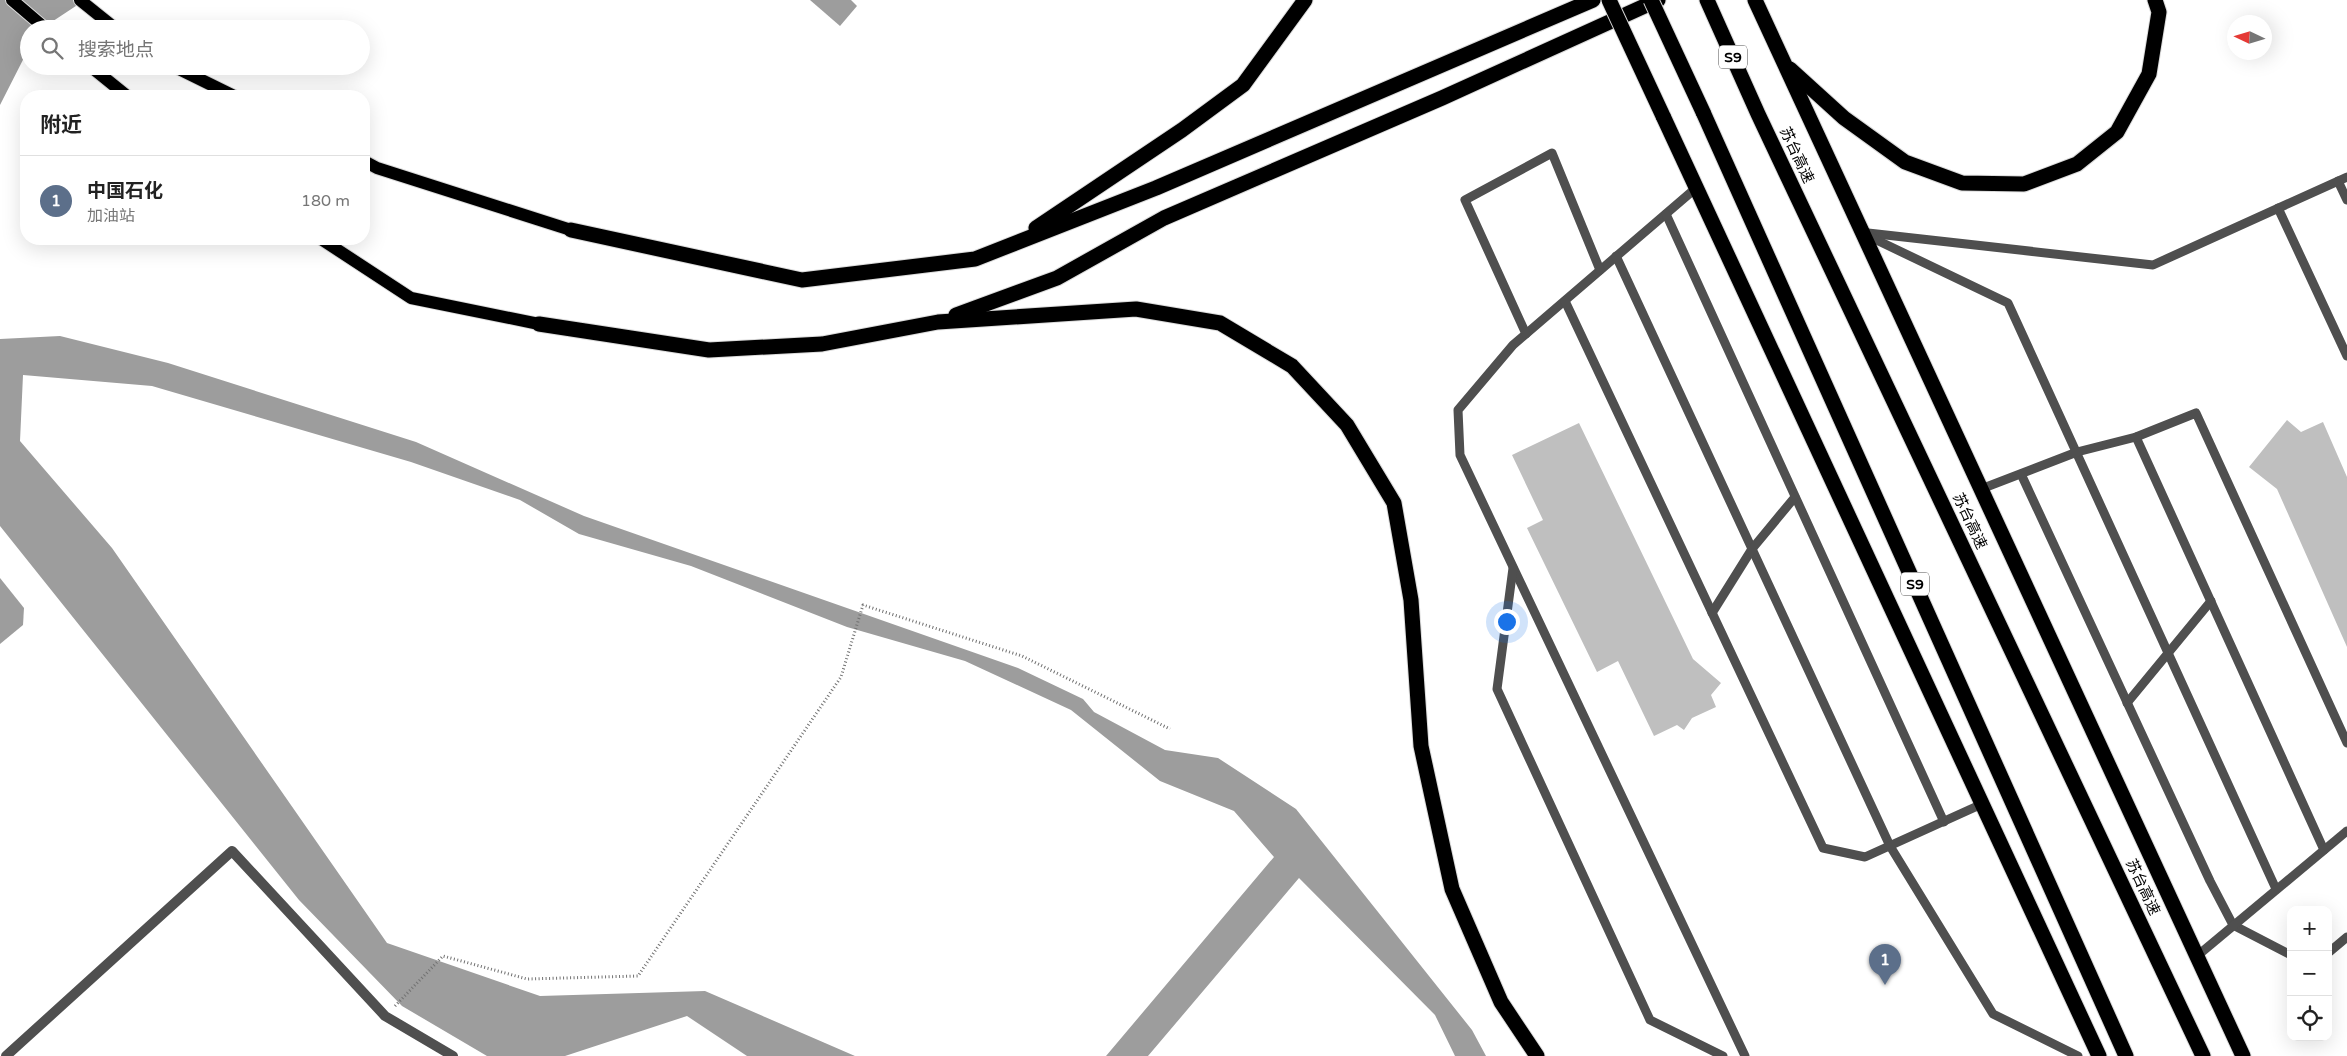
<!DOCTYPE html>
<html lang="zh">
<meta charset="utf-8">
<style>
:root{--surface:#fff;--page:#f2f2f2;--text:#222;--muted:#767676;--line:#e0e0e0;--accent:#db2777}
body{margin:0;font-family:"Varela Round","Noto Sans SC",sans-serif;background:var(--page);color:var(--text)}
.controls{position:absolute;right:15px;bottom:15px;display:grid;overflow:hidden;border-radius:10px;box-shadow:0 5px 20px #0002}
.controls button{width:45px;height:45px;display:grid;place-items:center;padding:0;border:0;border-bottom:1px solid var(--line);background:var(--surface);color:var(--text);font:25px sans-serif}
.compass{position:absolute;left:2227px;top:15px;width:45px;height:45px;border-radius:50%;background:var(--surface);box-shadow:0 5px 20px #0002;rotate:274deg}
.you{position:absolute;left:1506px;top:621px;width:18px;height:18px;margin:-12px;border:4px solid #fff;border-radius:50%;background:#1a73e8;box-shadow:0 0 0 8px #1a73e833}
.badge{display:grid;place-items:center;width:32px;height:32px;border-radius:50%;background:var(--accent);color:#fff;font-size:16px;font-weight:700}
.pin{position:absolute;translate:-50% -41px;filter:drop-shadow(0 1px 2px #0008)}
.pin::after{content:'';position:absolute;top:26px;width:18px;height:15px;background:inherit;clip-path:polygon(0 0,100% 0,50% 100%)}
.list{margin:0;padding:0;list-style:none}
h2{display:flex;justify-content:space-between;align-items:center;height:65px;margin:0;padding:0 20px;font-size:21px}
h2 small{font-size:16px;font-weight:400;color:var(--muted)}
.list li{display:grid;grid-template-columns:32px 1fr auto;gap:15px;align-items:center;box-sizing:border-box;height:90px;padding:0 20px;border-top:1px solid var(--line)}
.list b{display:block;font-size:19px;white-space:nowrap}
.list p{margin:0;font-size:16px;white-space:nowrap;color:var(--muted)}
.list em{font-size:16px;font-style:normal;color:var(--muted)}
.icon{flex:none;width:28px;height:28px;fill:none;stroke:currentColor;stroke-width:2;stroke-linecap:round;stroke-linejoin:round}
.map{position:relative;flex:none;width:2347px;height:1056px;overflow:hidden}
.search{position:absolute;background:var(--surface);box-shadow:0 5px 20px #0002;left:20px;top:20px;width:350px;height:55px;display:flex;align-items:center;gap:12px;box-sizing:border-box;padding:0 18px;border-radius:28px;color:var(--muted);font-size:19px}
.panel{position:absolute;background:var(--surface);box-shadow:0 5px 20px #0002;left:20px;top:90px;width:350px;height:155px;border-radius:20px}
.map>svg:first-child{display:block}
.water{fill:#9d9d9d}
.building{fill:#bfbfbf}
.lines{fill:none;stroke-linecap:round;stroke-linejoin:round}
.primary-casing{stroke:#dbdbdb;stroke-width:14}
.highway-casing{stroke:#dbdbdb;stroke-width:17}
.path{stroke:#717171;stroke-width:3;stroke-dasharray:1 2.5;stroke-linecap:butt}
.lane{stroke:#4f4f4f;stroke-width:9}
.street{stroke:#4f4f4f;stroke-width:10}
.primary{stroke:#000;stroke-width:12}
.highway{stroke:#000;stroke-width:15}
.highway-bridge-casing{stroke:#dbdbdb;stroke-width:17;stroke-linecap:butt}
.highway-bridge{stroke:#000;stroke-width:15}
.labels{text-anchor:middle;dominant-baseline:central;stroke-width:4;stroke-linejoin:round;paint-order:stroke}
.shield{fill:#fff;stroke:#4c4c4c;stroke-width:1}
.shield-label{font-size:14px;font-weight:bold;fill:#000}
.street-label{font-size:15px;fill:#000;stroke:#fff}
</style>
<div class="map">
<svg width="2347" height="1056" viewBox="0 0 2347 1056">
<rect width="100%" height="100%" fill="#fff"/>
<g class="water">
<polygon points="0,0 85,0 41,29 29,29 29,48 0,105"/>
<polygon points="810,0 851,0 857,6 840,26"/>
<polygon points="60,336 168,363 416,442 584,516 1018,668 1083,699 1094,712 1165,750 1218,758 1296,809 1472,1030 1486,1056 1455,1056 1435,1015 1299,878 1148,1056 1106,1056 1274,857 1234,811 1160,781 1071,710 965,661 847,627 691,566 579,534 520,500 411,462 152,386 23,375 20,441 112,548 387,943 540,996 705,991 855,1056 747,1056 687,1016 565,1056 487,1056 402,1006 299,900 0,526 0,339"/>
<polygon points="0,578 24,608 23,625 0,644"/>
</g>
<g class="building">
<polygon points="2287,420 2301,432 2323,422 2347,477 2347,647 2277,489 2249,467"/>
<polygon points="1579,423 1693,659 1721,683 1711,695 1716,707 1692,718 1684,730 1677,725 1654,736 1618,661 1597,672 1527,528 1543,520 1512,455"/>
</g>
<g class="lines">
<g class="primary-casing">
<g id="primary">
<polyline points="12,0 46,29"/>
<polyline points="80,0 116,29"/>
<polyline points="90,66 127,96"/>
<polyline points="173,66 234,96"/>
<polyline points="364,161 377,168 571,230"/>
<polyline points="321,239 411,298 539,324"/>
</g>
</g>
<g class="highway-casing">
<g id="highway">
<polyline points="1707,0 1758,114 2203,1056"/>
<polyline points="1755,0 2243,1056"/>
<polyline points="1790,69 1844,118 1905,162 1962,183 2024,184 2077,164 2117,132 2149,74 2159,12 2155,0"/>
<polyline points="1703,112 2126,1056"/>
<polyline points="1663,116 2099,1056"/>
<polyline points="1036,228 1182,130 1243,85 1305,0"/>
<polyline points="571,230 802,280 975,259 1156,188 1593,0"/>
<polyline points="956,315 1057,278 1164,218 1442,98 1658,0"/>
<polyline points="539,324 709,350 822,344 938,322 1136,309 1220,323 1292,366 1347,425 1394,503 1411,600 1421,746 1452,889 1501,1002 1537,1056"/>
</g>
</g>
<polyline class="path" points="395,1006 443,956 527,979 638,976 841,677 863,605 1022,656 1170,729"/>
<g class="lane">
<polyline points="2338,181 2347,200"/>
<polyline points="1696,188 1513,345 1458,410 1460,455 1745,1056"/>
<polyline points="2278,208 2347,356"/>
<polyline points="1666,214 1944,822"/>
<polyline points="1868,233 2153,265 2347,177"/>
<polyline points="1864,234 2008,303 2276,889"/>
<polyline points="1616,256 1890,846 1993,1014 2078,1056"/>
<polyline points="1565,301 1823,848 1865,857 1982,804"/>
<polyline points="1526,334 1465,200 1552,153 1600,270"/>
<polyline points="2136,437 2324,850"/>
<polyline points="2021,474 2210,881 2233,925 2291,955"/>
<polyline points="1981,489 2077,452 2136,437 2196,413 2347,743"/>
<polyline points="1513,568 1497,689 1650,1020 1723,1056"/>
<polyline points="1712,613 1752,549 1795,497"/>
<polyline points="2127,703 2211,601"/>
<polyline points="2328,953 2347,937"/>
<polyline points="2197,956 2347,831"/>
</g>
<polyline class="street" points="6,1056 232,851 385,1016 453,1056"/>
<use href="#primary" class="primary"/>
<use href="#highway" class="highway"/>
<g class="highway-bridge-casing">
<g id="highway-bridge">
<polyline points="1609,0 1663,116"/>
<polyline points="1651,0 1703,112"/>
</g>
</g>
<use href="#highway-bridge" class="highway-bridge"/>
</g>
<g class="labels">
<g class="shield">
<rect x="1719" y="45.5" width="28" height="23" rx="4"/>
<rect x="1901" y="572.5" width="28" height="23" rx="4"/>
</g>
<g class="shield-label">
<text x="1733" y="57">S9</text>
<text x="1915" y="584">S9</text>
</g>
<g class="street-label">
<text transform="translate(1797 155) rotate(65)">苏台高速</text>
<text transform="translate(1970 521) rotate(65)">苏台高速</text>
<text transform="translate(2143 887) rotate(65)">苏台高速</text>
</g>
</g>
</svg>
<div class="controls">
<button>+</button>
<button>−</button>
<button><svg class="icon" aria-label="locate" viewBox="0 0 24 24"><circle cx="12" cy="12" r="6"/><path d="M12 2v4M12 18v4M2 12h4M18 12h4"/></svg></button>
</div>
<svg class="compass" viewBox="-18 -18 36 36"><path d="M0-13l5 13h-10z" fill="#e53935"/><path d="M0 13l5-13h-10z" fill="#767676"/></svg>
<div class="you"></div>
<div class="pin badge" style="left:1885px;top:985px;background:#5c6f8a">1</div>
<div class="search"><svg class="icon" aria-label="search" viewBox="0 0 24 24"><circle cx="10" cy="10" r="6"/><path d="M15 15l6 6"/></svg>搜索地点</div>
<section class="panel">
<h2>附近<small></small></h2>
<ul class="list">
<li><span class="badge" style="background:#5c6f8a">1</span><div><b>中国石化</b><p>加油站</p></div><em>180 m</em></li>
</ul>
</section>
</div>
